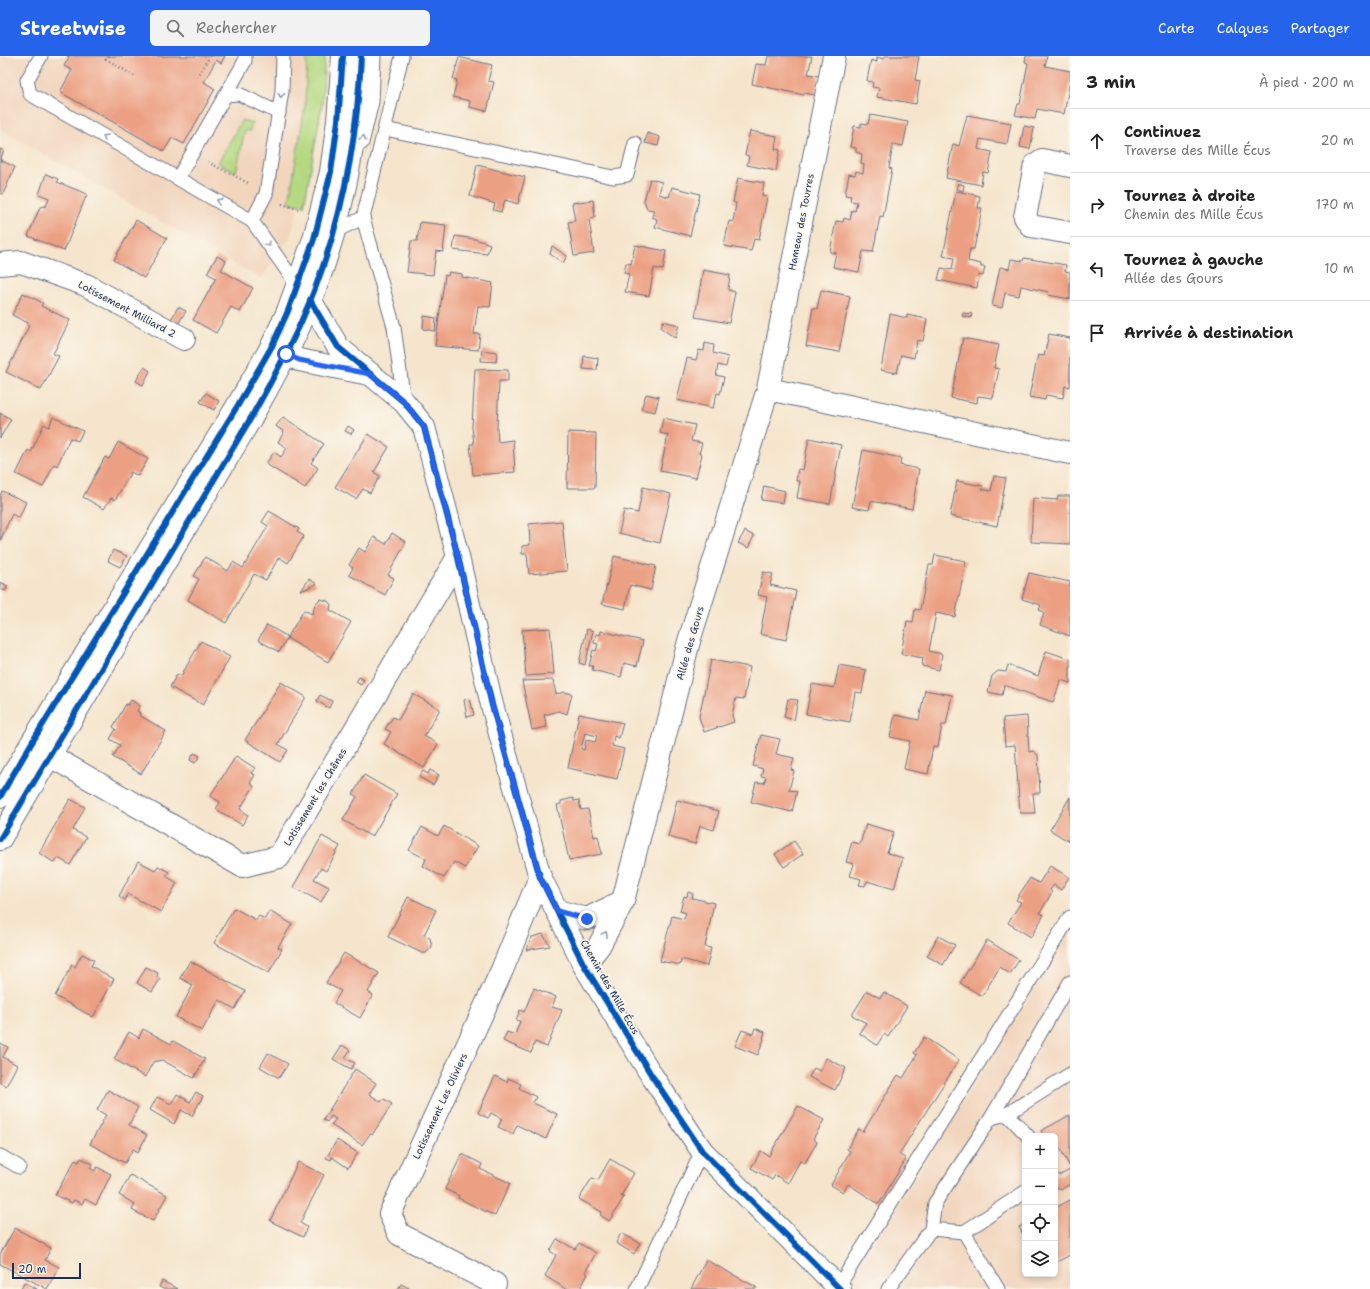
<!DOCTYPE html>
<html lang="fr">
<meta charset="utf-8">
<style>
:root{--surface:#fff;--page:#f2f2f2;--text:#222;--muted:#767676;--line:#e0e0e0;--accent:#2563eb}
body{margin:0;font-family:"Shantell Sans",sans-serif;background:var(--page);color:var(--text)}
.controls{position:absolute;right:12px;bottom:12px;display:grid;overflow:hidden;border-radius:6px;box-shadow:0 2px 6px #0003}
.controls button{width:36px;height:36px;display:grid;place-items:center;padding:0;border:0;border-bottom:1px solid var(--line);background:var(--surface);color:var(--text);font:20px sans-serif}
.scale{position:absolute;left:12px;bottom:10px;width:69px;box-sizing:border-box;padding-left:4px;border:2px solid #1b2f5e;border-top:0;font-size:11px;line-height:14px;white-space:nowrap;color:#1b2f5e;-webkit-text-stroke:3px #fbf7ec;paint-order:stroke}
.stop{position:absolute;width:12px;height:12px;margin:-9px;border:3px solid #2563eb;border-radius:50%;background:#fff}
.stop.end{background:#2563eb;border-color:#fff;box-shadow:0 1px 4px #0008}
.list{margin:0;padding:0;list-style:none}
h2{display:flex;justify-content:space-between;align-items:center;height:52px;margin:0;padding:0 16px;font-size:17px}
h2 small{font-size:13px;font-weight:400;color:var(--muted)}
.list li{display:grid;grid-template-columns:26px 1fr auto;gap:12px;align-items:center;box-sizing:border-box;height:64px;padding:0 16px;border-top:1px solid var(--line)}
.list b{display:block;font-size:15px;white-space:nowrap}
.list p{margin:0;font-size:13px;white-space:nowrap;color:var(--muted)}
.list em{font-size:13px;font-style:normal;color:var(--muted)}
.icon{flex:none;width:22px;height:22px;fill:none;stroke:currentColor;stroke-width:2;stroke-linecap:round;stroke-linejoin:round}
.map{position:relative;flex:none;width:1070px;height:1233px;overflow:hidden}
header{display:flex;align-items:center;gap:24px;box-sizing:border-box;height:56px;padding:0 20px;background:var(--accent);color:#fff}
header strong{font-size:19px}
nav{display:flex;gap:22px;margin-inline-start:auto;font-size:14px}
.search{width:280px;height:36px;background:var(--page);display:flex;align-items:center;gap:10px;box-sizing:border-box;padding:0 14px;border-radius:6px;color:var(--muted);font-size:15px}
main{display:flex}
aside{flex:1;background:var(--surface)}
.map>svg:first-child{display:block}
.built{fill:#f2d5bd;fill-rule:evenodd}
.green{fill:#b5d982;stroke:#688470}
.building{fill:#eca083;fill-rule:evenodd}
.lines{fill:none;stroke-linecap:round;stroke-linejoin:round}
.service-casing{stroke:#676f84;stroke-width:15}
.minor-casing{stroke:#676f84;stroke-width:24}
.secondary-casing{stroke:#676f84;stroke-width:24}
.path{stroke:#676f84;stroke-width:2.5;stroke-dasharray:1 3;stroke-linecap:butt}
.service{stroke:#fff;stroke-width:13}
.minor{stroke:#fff;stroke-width:22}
.secondary{stroke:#fff;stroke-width:22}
.cycleway-casing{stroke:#fbf7ec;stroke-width:8}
.cycleway{stroke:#0057b8;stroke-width:6}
.oneway{stroke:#8d97ae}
.route{stroke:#2563eb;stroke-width:5}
.labels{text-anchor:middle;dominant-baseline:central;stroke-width:3.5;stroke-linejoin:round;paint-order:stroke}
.street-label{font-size:10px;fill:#1b2f5e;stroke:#fbf7ec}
</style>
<header>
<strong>Streetwise</strong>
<div class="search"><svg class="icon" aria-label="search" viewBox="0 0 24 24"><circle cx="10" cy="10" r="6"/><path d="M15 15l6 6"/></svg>Rechercher</div>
<nav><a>Carte</a><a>Calques</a><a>Partager</a></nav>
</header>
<main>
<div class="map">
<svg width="1070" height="1233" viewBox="0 0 1070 1233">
<rect width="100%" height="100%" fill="#fbf7ec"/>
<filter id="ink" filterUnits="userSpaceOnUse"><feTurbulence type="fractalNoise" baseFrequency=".025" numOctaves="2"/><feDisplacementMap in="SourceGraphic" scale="8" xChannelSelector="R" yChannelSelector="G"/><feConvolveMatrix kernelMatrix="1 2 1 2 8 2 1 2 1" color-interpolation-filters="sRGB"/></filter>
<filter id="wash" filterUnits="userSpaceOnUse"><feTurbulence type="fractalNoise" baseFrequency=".012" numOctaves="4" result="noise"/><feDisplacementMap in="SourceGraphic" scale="16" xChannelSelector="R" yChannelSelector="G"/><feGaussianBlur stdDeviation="0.9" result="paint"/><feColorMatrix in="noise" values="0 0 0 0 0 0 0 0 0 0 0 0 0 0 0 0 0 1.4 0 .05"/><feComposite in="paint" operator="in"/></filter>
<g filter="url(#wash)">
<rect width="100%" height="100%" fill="#f5e5cc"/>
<g class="built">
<polygon points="3,0 325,0 322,49 304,150 299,149 290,182 261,223 0,73 0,6"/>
<path d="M1070 876V1233H903L882 1218 862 1227 850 1225ZM1025 1080H1055V1218H1025Z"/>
</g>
<g class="green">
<polygon points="307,0 325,0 322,49 304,150 289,146 305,50"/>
<polygon points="242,64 252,67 250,75 245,74 236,116 218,107"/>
</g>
<g id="blocks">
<g class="building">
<polygon points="67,0 225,0 221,7 216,4 204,26 215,33 184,88 172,82 164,95 60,36 72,14 64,10 69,1"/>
<polygon points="768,0 812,0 808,18 819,20 815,39 804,37 804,39 752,28 756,8 766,9"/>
<polygon points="885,0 919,0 915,24 920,25 916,48 877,41 879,32 872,31 873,26 867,25 871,4 877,6 877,1 884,3"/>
<polygon points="1026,0 1047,0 1045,10 1070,15 1070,25 1064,58 1037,53 1035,63 1015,59 1018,48 1020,48 1028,7 1025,6"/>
<polygon points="459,1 492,9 488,25 494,26 487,55 469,51 470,45 453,41 457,24 453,23"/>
<polygon points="870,59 908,66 903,90 893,88 889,112 892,113 883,161 880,160 873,196 863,195 859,216 833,211 836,197 830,196 836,165 843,166 844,162 850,164 852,154 855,155 857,146 850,145 851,140 845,139 849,118 855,119 856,115 863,117 864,108 861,107 862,98 856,96 856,92 850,91 854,70 861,71 861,67 868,68"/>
<polygon points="967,59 1011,67 1007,88 980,83 978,93 992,96 988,117 983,116 981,129 946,122 953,88 959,90"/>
<polygon points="1024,70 1034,72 1030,93 1020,91"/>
<polygon points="750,75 777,80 775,93 780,94 776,115 747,109 749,100 745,99"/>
<polygon points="647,77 660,81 658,90 645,87"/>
<polygon points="0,93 4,95 0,104 15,111 3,138 0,137"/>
<polygon points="477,109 525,121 518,148 505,144 501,156 493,154 495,148 470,140"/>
<polygon points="46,118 58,123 57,126 87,138 64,195 28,180 40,151 46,150 49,142 39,138"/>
<polygon points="738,122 764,127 762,140 767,141 759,184 754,183 751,195 724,190 729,165 733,166 736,147 733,146"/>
<polygon points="650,123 662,126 659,138 669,141 672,131 700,138 690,180 655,171 657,163 652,161 654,154 647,153 644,144"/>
<polygon points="958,127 964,129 963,135 956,133"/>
<polygon points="956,135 980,140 978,152 982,152 978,173 974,193 970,193 968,205 981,208 981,211 985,211 983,220 979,219 977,232 938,224 941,212 952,214 954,202 943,200"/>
<polygon points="593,144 595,161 589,163 594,197 574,200 568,166 575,165 572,147"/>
<polygon points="136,164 167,182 144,222 114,204"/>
<polygon points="420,166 446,169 443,196 436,195 433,219 407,216 411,185 417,185"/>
<polygon points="455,180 475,183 490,188 487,198 453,194"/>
<polygon points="635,189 666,195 663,214 654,212 649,240 625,236 629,218 624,217 626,207 631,208"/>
<polygon points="552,190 567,200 563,207 550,198"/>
<polygon points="217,200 226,205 221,214 253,232 240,256 231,251 216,277 193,264 216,222 207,217"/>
<polygon points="1024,202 1066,209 1065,215 1070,216 1070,243 1048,239 1049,236 1021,230 1019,240 1005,237 1002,252 992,250 1000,211 1009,213 1011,203 1023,205"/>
<polygon points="703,214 730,219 728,234 735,236 729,267 695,261"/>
<polygon points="449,216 462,218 462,221 493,227 490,251 478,250 474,278 480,278 478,294 435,290 445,219 448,220"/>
<polygon points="821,234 850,240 839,296 806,290 813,252 817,253"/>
<polygon points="23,237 43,247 41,250 70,264 53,298 59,300 41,334 6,316 29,270 27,269 28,267 12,259"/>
<polygon points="178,251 186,255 175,273 168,269"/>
<polygon points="963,257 972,258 971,262 962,260"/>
<polygon points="890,258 907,262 907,259 927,263 923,285 917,284 914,302 901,299 897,317 881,314"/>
<polygon points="424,260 436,262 435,275 423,273"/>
<polygon points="663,265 679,269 675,282 661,272"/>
<polygon points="1049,278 1070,282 1070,331 1065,330 1063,342 1046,339 1045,344 1029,341 1038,299 1044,300"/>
<polygon points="963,282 999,289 994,312 999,313 993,342 978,340 977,347 951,342"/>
<polygon points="705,287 714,289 713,297 728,301 726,311 718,309 716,319 724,321 720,338 717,337 713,352 677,344 687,302 696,304 699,294 704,295"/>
<polygon points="482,294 497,296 496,306 481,305"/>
<polygon points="584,300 598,302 597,314 583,313"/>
<polygon points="144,311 150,315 143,329 136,325"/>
<polygon points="475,313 508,314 508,325 499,325 497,372 498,386 513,384 515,416 473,419 470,388 474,388 472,371"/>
<polygon points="206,337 219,345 214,354 200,346"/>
<polygon points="646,338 659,341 655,356 641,353"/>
<polygon points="0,357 11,363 0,382"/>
<polygon points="53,361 83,375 78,385 70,382 57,410 54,408 43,431 16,418 28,394 31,396 44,368 49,371"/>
<polygon points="283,361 324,388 311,407 318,412 305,432 266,408 274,396 281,401 287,392 278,386 284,376 276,370"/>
<polygon points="663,362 695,369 691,385 702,387 699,398 702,398 696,422 660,415 668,379 660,377"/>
<polygon points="348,370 354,374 351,378 345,375"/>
<polygon points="568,376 596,377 595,432 567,432"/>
<polygon points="368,378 389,391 374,416 380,420 370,437 363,433 356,443 335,431"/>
<polygon points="809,382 841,389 830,448 797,442 800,425 796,425 798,413 803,414"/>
<polygon points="118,386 148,403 138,420 131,416 115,444 111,442 104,453 83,441 105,401 109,403"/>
<polygon points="863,394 901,402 900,409 919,413 912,453 871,445 869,454 852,451"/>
<polygon points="994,420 1006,422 997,470 950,460 957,425 983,430 982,433 991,435"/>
<polygon points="764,430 785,435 783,447 761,444"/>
<polygon points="643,431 671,438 660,487 619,477 624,454 638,457"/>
<polygon points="2,435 26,446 19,462 12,458 0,485 0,440"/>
<polygon points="1058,440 1070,440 1070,488 1031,486 1033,442 1057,444"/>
<polygon points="269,455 299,473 297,476 304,480 288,507 279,501 266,524 254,518 226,567 188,544 199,523 194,520 205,501 228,515 233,506 243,512 268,470 262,466"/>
<polygon points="562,465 567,515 529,518 527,498 522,498 522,490 530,489 529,468"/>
<polygon points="745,475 754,480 748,492 738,487"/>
<polygon points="392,477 406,486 388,519 394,522 385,539 349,519 353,512 349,509 359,492 365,496 374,481 386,488"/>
<polygon points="113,494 127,500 120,511 108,505"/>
<polygon points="935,499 966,505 955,561 936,557 929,595 942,598 939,614 922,610 923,602 901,598 907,565 913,566 915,553 920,554 929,509 933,509"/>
<polygon points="614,500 656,510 651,534 630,529 625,553 602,548"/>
<polygon points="763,516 773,518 770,529 796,535 786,584 760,578 767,541 758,539"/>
<polygon points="1029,517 1070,526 1070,580 1040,569 1044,556 1039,554 1041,549 1022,543"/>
<polygon points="309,523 317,528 301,535"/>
<polygon points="0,526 8,530 5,535 0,533"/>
<polygon points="320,543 328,545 331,549 330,554 351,566 328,606 287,582 304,554 312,558 315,548"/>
<polygon points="267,569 288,581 279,596 258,584"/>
<polygon points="550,572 554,618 526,620 522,574"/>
<polygon points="587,573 593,575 585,609 579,607"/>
<polygon points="601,575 643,585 637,610 624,607 621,621 592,614 593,610 589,610 593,594 596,595 598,588 594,587 596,578 600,579"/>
<polygon points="201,585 230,601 203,649 170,631 177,618 181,620"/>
<polygon points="1046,595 1070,603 1070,627 1061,624 1053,646 1004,629 1002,639 988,636 992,620 998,615 1006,616 1008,609 1038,620"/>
<polygon points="711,604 750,611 744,643 736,642 732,659 734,666 704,676 699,661"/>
<polygon points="839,609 866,614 862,637 855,636 850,666 806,658 812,628 834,632"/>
<polygon points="359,621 364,624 361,629 356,626"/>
<polygon points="553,624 556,638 565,636 572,638 567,658 559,655 544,659 547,671 532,674 522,625"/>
<polygon points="281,626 306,641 278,688 288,694 280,706 245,684"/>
<polygon points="925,634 952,639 946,669 942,669 938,691 933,690 928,718 904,713 910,685 890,681 895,659 919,664"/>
<polygon points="413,638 440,653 424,680 438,688 424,712 384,688 391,676 385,673 393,661 398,664"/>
<polygon points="320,639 332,645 329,652 317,645"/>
<polygon points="470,643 474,659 467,661 464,644"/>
<polygon points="788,643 798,644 794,664 784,661"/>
<polygon points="131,644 140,650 137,655 140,657 139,659 166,675 141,718 113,701 120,689 110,683 116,673 113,671 126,648 128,649"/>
<path d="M579 658 623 667 619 682 614 680 612 690 624 693 617 723 568 712ZM585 677 597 680 595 686 586 684 584 694 581 693Z"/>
<polygon points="1027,660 1029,696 1033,695 1038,699 1040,737 1033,737 1035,757 1020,757 1015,689 1005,690 1003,662"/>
<polygon points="761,679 780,683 776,698 794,702 791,714 794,715 789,734 797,735 792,756 751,746 756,726 764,727 766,721 761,720 763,713 753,710"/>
<polygon points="194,697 200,700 195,707 190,704"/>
<polygon points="236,700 255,712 251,717 255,719 250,727 254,730 240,753 248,759 242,769 216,753 220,746 210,740"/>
<polygon points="430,714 439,719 433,729 419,721 423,715 428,718"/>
<polygon points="364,719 397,738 372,781 343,764 357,741 353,738"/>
<polygon points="1070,741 1070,786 1050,774"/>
<polygon points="573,742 574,745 579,744 581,754 588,753 594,781 598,780 602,798 569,804 557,749 561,748 561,745"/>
<polygon points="70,743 85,751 73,774 86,781 70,809 58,802 55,807 39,797"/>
<polygon points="677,744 719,755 714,774 700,770 695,788 668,781"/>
<polygon points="866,768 894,776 887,797 903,802 894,833 867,825 865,830 859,829 861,823 850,820 854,808 846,806 852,786 860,788"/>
<polygon points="444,770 478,790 465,812 454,806 444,822 423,810 426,803 409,794 422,771 438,780"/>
<polygon points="322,780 340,790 326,815 321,812 314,823 329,831 321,846 293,831"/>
<polygon points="794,785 803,798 784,811 775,798"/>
<polygon points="138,805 155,814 158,810 169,816 166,820 177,827 161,856 128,838 125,844 119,840"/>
<polygon points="1050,810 1069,821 1061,834 1054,829 1050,834 1052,836 1040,857 1044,859 1031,881 1008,867 1021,846 1016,844 1030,822 1039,827"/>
<polygon points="688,836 693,838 692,842 714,847 705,891 711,892 707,910 681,903 680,909 660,905 672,860 684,863 686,857 680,855 684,840 687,841"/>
<polygon points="408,841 436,854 424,879 430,882 432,891 426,897 422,897 388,881"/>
<polygon points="234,852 256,864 259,860 265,863 269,855 292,868 278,891 282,893 269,917 214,887"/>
<polygon points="543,878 550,890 526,894 532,881"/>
<polygon points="938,880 955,889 943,909 927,900"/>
<polygon points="987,884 1019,904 1010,918 1000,911 982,940 960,927"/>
<polygon points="344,897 379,917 368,936 373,939 360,962 334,947 341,935 326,927"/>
<polygon points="82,898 94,904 91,910 114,923 93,961 55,940 72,909 75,911"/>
<polygon points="190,905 245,935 235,953 219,944 202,975 176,961 193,929 180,922"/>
<polygon points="146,911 158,917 157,921 160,923 152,936 137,927"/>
<polygon points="534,932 556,941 552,951 562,954 547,991 535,986 531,997 503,985 507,976 515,979 520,965 516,964 520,954 524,956"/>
<polygon points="867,935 880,942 884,936 907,950 888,981 884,978 877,989 859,977 866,967 852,959"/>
<polygon points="755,972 765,976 763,982 764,983 758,999 735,990 742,974 753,978"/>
<polygon points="143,973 171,988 173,985 205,1003 194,1022 162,1004 153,1006 145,1021 114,1003 129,976 139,982"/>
<polygon points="924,981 959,1004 899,1098 906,1103 879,1148 848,1128 843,1136 831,1129 850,1095 847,1093 859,1073 863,1076 898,1019 903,1022 917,999 914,997"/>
<polygon points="0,987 8,991 3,1001 17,1009 6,1030 0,1027"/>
<polygon points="342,989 350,994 345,1002 355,1007 351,1013 333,1003"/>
<polygon points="268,997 288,1008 279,1022 260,1011"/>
<polygon points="826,1002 846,1012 835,1034 809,1021 814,1012 820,1015"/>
<polygon points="355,1013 376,1027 369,1038 381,1046 384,1043 392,1048 372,1079 370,1078 362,1089 331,1069 336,1063 331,1060 327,1066 323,1064"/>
<polygon points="495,1020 507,1026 508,1022 521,1028 519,1032 536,1041 533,1047 557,1058 546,1083 517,1069 513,1078 498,1071 502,1063 491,1057 488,1062 478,1057"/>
<polygon points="108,1034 138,1051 129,1069 147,1079 138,1096 133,1093 125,1107 90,1088 106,1059 97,1054"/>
<polygon points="196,1036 203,1040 192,1060 181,1054 174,1068 150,1054 157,1041 171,1048 177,1038 190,1046"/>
<polygon points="798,1050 824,1064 813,1083 817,1086 805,1107 800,1105 788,1127 775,1119 772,1124 751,1112 761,1095 769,1100"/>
<polygon points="1070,1059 1070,1111 1055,1083 1055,1080 1044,1080 1041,1075"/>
<polygon points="337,1084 358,1097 348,1112 332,1101 331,1104 326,1102"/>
<polygon points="462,1098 482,1108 480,1113 510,1127 495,1160 458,1142 459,1140 445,1133"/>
<polygon points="81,1102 93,1108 90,1112 95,1115 97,1111 111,1118 96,1149 85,1143 82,1148 74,1144 72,1147 55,1139 75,1104 79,1106"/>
<polygon points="610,1103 634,1117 621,1140 624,1141 609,1165 600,1159 602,1156 579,1143 592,1122 598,1124"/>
<polygon points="298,1106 324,1119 300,1167 307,1171 303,1181 270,1165"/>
<polygon points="1070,1114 1070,1128 1062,1133 1055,1131 1055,1118 1060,1119"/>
<polygon points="130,1119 167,1139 153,1165 132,1154 135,1148 119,1139"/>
<polygon points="1070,1144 1070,1199 1055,1207 1055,1152"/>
<polygon points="1025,1168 1025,1182 1019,1171"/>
<polygon points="15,1172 51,1192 45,1204 59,1211 47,1233 0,1208 0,1198"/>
<polygon points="621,1177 640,1187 634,1198 616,1187"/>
<polygon points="557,1183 575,1193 579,1187 596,1197 585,1216 588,1218 580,1233 566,1233 545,1220 556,1199 550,1195"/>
<polygon points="706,1204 756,1231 756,1233 691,1233"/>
<polygon points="162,1225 178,1233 163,1233 159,1231"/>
<polygon points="24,1226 37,1233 21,1233"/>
<polygon points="401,1228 411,1233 398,1233"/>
</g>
</g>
</g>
<g filter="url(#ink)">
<use href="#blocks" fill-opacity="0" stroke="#676f84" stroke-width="1"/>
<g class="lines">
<g class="service-casing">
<g id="service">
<polyline points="41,0 27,24 30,38 252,165"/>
<polyline points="283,0 282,35 266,138 252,165 297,229"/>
<polyline points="225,39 239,38 279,57"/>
<polyline points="385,73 613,121 627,119 635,87"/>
<polyline points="362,87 372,46 374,0"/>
<polyline points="178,122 245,5 245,0"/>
<polyline points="363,162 394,271 404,346"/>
<polyline points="335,175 363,162 402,0"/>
<polyline points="1007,1058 1070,1018"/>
<polyline points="991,1062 1070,926"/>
<polyline points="0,1100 19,1111"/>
<polyline points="931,1173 964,1176 1025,1136"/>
<polyline points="964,1176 998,1233"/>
<polyline points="838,1231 1070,861"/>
<polyline points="637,1233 702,1095"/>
<polyline points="888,1233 931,1173 935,1147 991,1062 1007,1058 1028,1080"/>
</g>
</g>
<g class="minor-casing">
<g id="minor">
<polyline points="1070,110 1042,104 1035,109 1025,161 1031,170 1070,177"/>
<polyline points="0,208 21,206 86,229 184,283"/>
<polyline points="310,244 338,291 404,346 424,371 458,501 492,649 540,821 584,909 652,1020 702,1095 840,1233"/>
<polyline points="272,290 299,304 369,318"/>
<polyline points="768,333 1070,397"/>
<polyline points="33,690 242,810 279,801 458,501"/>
<polyline points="557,855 587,863 623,845"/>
<polyline points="584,909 599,890 623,845 689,585 768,333 834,0"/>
<polyline points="495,1228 399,1178 390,1158 502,914 540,821"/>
</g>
</g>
<g class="secondary-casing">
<g id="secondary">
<polyline points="0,741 31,688 238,349 272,290 288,255 314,183 331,116 338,65 343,0"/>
<path d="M0 783 252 360C269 329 287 298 301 266 339 182 357 91 361 0"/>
</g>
</g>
<g class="path">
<polyline points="109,0 106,3 136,21"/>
<polyline points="197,21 210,0"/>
<polyline points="208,106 250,128"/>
<polyline points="282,148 298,153"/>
</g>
<use href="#service" class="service"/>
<use href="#minor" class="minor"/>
<use href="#secondary" class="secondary"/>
<g class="cycleway-casing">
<g id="cycleway">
<polyline points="310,244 338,291 404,346 424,371 458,501 492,649 540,821 584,909 652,1020 702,1095 840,1233"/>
<polyline points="0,741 31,688 238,349 272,290 288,255 314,183 331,116 338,65 343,0"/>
<path d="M0 783 252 360C269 329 287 298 301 266 339 182 357 91 361 0"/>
</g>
</g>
<use href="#cycleway" class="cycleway"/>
</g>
<defs><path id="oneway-chevron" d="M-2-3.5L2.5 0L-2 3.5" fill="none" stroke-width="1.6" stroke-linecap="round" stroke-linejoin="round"/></defs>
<g class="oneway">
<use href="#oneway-chevron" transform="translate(281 39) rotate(97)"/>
<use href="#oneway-chevron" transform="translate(105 81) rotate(-150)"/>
<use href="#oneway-chevron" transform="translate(363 82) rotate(-76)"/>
<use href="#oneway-chevron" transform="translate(219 145) rotate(-150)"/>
<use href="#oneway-chevron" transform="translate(268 188) rotate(55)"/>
<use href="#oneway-chevron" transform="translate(605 878) rotate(-62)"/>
</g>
</g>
<g class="lines" filter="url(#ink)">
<polyline class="route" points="286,298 299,304 370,318 404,346 424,371 458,500 492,649 540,821 557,855 587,863"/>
</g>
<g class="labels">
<g class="street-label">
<text transform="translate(801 166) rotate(-79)">Hameau des Tourres</text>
<text transform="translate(127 253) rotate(28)">Lotissement Milliard 2</text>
<text transform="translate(690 587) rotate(-74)">Allée des Gours</text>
<text transform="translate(315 741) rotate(-59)">Lotissement les Chênes</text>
<text transform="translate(610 931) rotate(60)">Chemin des Mille Écus</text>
<text transform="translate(440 1050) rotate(-65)">Lotissement Les Oliviers</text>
</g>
</g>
</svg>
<div class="controls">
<button>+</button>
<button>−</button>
<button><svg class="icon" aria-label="locate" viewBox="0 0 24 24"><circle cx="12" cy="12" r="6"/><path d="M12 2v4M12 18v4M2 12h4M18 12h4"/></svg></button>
<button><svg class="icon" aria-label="layers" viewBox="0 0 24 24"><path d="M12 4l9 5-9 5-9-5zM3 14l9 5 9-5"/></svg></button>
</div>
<div class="scale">20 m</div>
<div class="stop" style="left:286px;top:298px"></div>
<div class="stop end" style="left:587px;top:863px"></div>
</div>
<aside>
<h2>3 min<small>À pied · 200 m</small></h2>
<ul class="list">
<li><svg class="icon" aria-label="ahead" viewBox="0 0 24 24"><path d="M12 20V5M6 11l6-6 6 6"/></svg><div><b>Continuez</b><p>Traverse des Mille Écus</p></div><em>20 m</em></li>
<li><svg class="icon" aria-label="right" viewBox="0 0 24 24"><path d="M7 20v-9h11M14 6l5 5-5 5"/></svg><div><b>Tournez à droite</b><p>Chemin des Mille Écus</p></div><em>170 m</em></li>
<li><svg class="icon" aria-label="left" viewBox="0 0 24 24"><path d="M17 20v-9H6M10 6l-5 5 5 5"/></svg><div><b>Tournez à gauche</b><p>Allée des Gours</p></div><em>10 m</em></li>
<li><svg class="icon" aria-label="arrive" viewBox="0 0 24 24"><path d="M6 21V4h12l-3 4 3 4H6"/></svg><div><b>Arrivée à destination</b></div></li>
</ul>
</aside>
</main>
